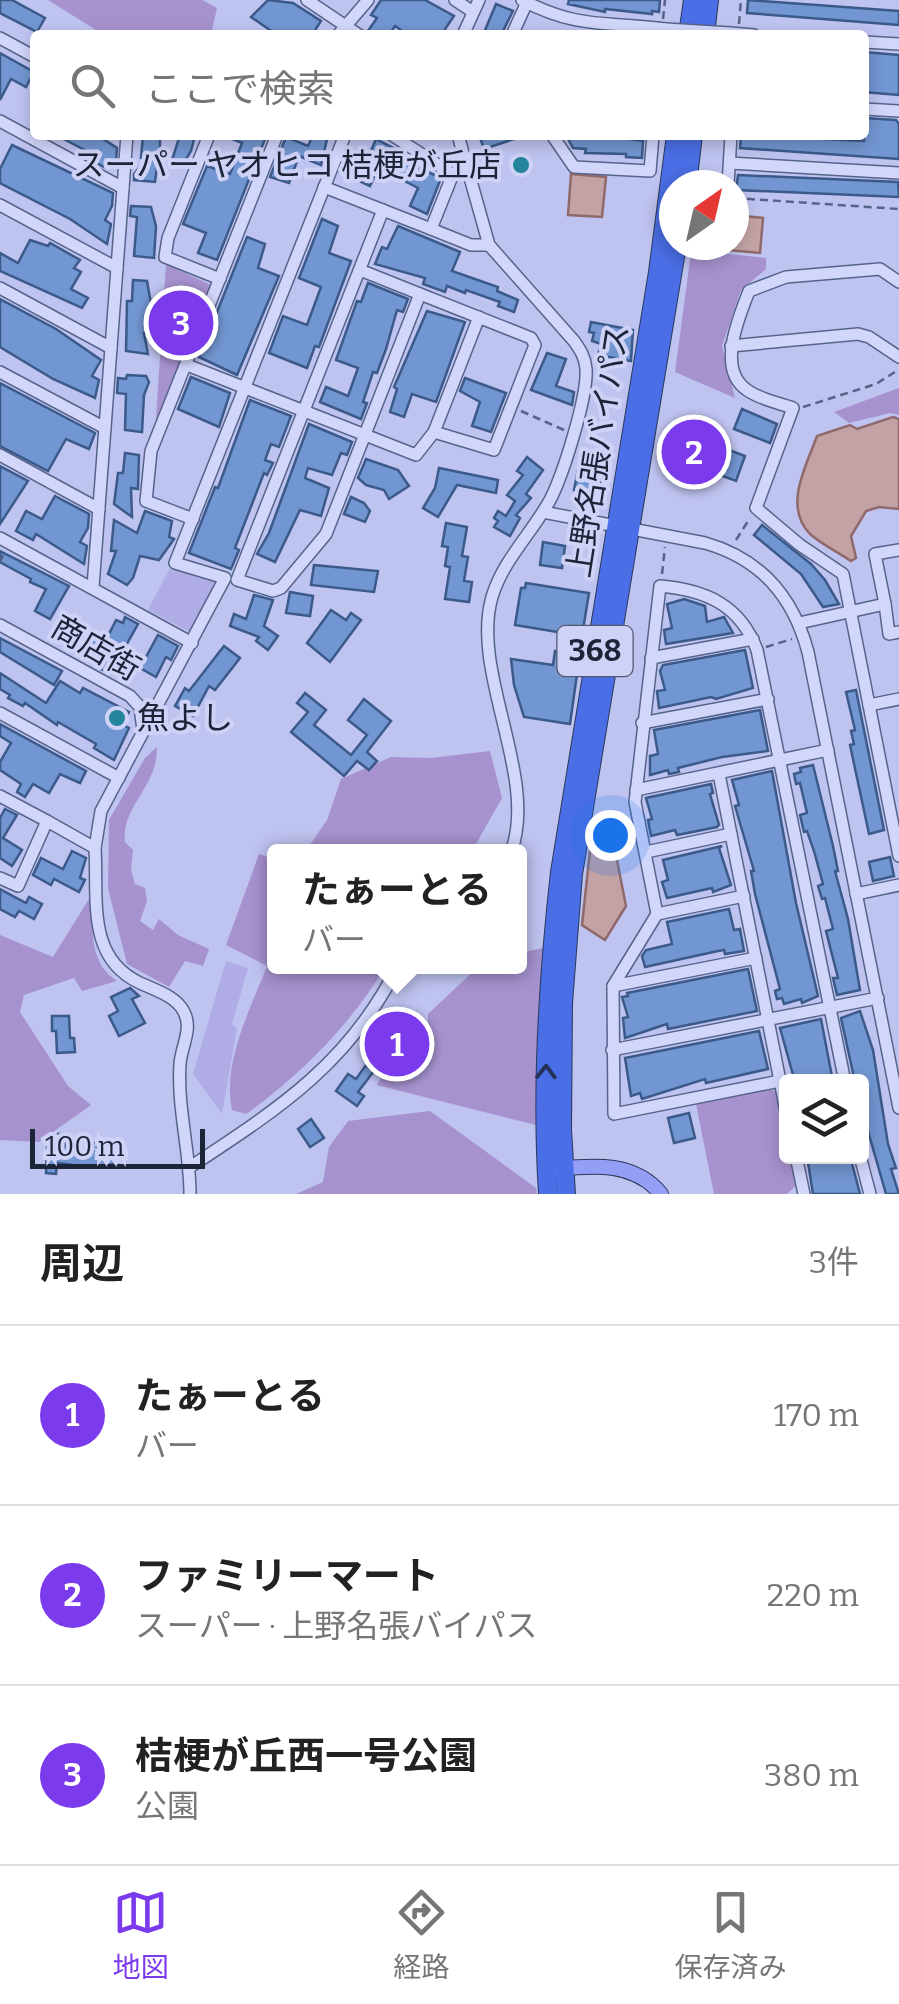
<!DOCTYPE html>
<html lang="ja">
<meta charset="utf-8">
<style>
:root{--surface:#fff;--page:#f6f6f6;--text:#222;--muted:#767676;--line:#e0e0e0;--accent:#7c3aed}
body{margin:0;font-family:Bitter,"Noto Sans JP",serif;background:var(--page);color:var(--text)}
.controls{position:absolute;right:30px;bottom:30px;display:grid;overflow:hidden;border-radius:10px;box-shadow:0 5px 15px #0003}
.controls button{width:90px;height:90px;display:grid;place-items:center;padding:0;border:0;border-bottom:2px solid var(--line);background:var(--surface);color:var(--text);font:50px sans-serif}
.compass{position:absolute;left:659px;top:170px;width:90px;height:90px;border-radius:50%;background:var(--surface);box-shadow:0 5px 15px #0003;rotate:34deg}
.scale{position:absolute;left:30px;bottom:25px;width:175px;box-sizing:border-box;padding-left:10px;border:5px solid #1c2438;border-top:0;font-size:28px;line-height:35px;white-space:nowrap;color:#1c2438;-webkit-text-stroke:8px #cfd2f7;paint-order:stroke}
.you{position:absolute;left:610px;top:835px;width:35px;height:35px;margin:-25px;border:8px solid #fff;border-radius:50%;background:#1a73e8;box-shadow:0 0 0 15px #1a73e833}
.badge{display:grid;place-items:center;width:65px;height:65px;border-radius:50%;background:var(--accent);color:#fff;font-size:32px;font-weight:700}
.pin{position:absolute;translate:-50% -50%;border:5px solid #fff;box-shadow:0 2px 10px #0006}
.popup{position:absolute;left:267px;top:844px;width:260px;height:130px;box-sizing:border-box;display:grid;place-content:center;border-radius:10px;background:var(--surface);filter:drop-shadow(0 2px 8px #0005);font-size:32px;white-space:nowrap;color:var(--muted)}
.popup b{font-size:38px;color:var(--text)}
.popup::after{content:'';position:absolute;left:50%;top:100%;margin-left:-20px;border:20px solid transparent;border-top-color:var(--surface)}
.list{margin:0;padding:0;list-style:none}
h2{display:flex;justify-content:space-between;align-items:center;height:130px;margin:0;padding:0 40px;font-size:42px}
h2 small{font-size:32px;font-weight:400;color:var(--muted)}
.list li{display:grid;grid-template-columns:65px 1fr auto;gap:30px;align-items:center;box-sizing:border-box;height:180px;padding:0 40px;border-top:2px solid var(--line)}
.list b{display:block;font-size:38px;white-space:nowrap}
.list p{margin:0;font-size:32px;white-space:nowrap;color:var(--muted)}
.list em{font-size:32px;font-style:normal;color:var(--muted)}
.icon{flex:none;width:55px;height:55px;fill:none;stroke:currentColor;stroke-width:2;stroke-linecap:round;stroke-linejoin:round}
.map{position:relative;flex:none;width:899px;height:1194px;overflow:hidden}
.search{position:absolute;background:var(--surface);box-shadow:0 5px 15px #0003;left:30px;right:30px;top:30px;height:110px;display:flex;align-items:center;gap:25px;box-sizing:border-box;padding:0 35px;border-radius:10px;color:var(--muted);font-size:38px}
.sheet{height:670px;background:var(--surface)}
nav{display:flex;justify-content:space-around;align-items:center;box-sizing:border-box;height:140px;border-top:2px solid var(--line);background:var(--surface);font-size:28px;color:var(--muted)}
nav a{display:grid;justify-items:center;gap:5px}
nav .on{color:var(--accent)}
.map>svg:first-child{display:block}
.farmland{fill:#aface6}
.green{fill:#a692cf}
.water{fill:#c2a2a5;stroke:#90696b;stroke-width:2.5}
.building{fill:#7296d1;stroke:#3b5a8a;stroke-width:2.5}
.lines{fill:none;stroke-linecap:round;stroke-linejoin:round}
.minor-casing{stroke:#56648a;stroke-width:14}
.major-casing{stroke:#2b3957;stroke-width:16}
.highway-casing{stroke:#2b3957;stroke-width:20}
.path{stroke:#56648a;stroke-width:2.5;stroke-dasharray:8 5;stroke-linecap:butt}
.minor{stroke:#d2d6fb;stroke-width:11}
.major{stroke:#949ef6;stroke-width:14}
.highway{stroke:#4a6ee5;stroke-width:18}
.minor-bridge-casing{stroke:#56648a;stroke-width:14;stroke-linecap:butt}
.minor-bridge{stroke:#d2d6fb;stroke-width:11}
.oneway{stroke:#25335b}
.poi-dot{fill:#23849c;stroke:#cfd2f7;stroke-width:4}
.labels{text-anchor:middle;dominant-baseline:central;stroke-width:8;stroke-linejoin:round;paint-order:stroke}
.shield{fill:#cfd2f7;stroke:#525871;stroke-width:2.5}
.shield-label{font-size:30px;font-weight:bold;fill:#1c2438}
.poi-label{font-size:32px;fill:#1c2438;stroke:#cfd2f7;text-anchor:end}
.street-label{font-size:32px;fill:#1c2438;stroke:#cfd2f7}
</style>
<div class="map">
<svg width="899" height="1194" viewBox="0 0 899 1194">
<rect width="100%" height="100%" fill="#bfc3f0"/>
<g class="farmland">
<polygon points="170,568 217,582 190,632 148,610"/>
<polygon points="226,961 248,968 232,1024 237,1028 222,1114 193,1074"/>
</g>
<g class="green">
<path d="M48 0H202L217 8 212 30C180 45 127 22 104 35Z"/>
<polygon points="692,245 702,245 702,251 766,258 766,269 741,290 722,346 735,398 675,372"/>
<polygon points="166,264 213,286 155,434"/>
<polygon points="899,388 899,415 890,413 849,423 834,412"/>
<path d="M157 747C158 787 121 806 125 842L133 850 131 870 135 884 145 888 147 901 140 921 153 930 159 919 178 935 209 949 203 966 185 961 169 987 127 964 108 888 109 820 145 758Z"/>
<polygon points="490,751 502,798 472,851 305,852 327,820 341,779 391,757 431,758"/>
<path d="M259 854 274 859V966L385 967C351 1024 301 1075 246 1114L232 1110C222 1063 250 1010 267 966L226 945Z"/>
<path d="M92 894C93 925 87 962 117 981L82 991 74 978 24 995 20 1012 68 1086 91 1105 39 1142 0 1140V935L53 957Z"/>
<polygon points="543,948 536,1125 377,1085 396,1048 405,1050 428,1035 428,1014 478,967 520,966 520,953"/>
<polygon points="771,1089 777,1093 786,1139 786,1156 790,1157 796,1185 787,1194 714,1194 696,1104"/>
<polygon points="430,1111 536,1188 537,1194 296,1194 323,1182 329,1147 348,1121"/>
</g>
<g class="water">
<polygon points="571,174 606,177 602,217 568,215"/>
<polygon points="734,215 763,218 760,253 705,248 705,245 734,245"/>
<path d="M893 417 899 419V509L879 507 866 511 851 536 856 558 851 561C838 552 821 544 810 534 783 506 806 467 817 436L850 425 857 429Z"/>
<polygon points="591,841 614,845 626,906 605,940 582,925"/>
</g>
<g class="building">
<polygon points="0,0 12,0 45,18 37,32 0,13"/>
<polygon points="268,0 293,3 321,21 312,35 277,35 251,17"/>
<polygon points="381,0 425,0 454,16 441,35 408,35 395,26 389,35 374,35 368,31 377,18 371,15"/>
<polygon points="569,0 660,0 659,12 652,11 652,14 605,9 605,12 568,4"/>
<polygon points="748,0 899,11 899,25 747,13"/>
<polygon points="496,4 513,11 501,35 483,35"/>
<polygon points="864,52 899,55 899,95 864,92"/>
<polygon points="0,53 34,72 26,87 11,79 0,100"/>
<polygon points="864,118 896,120 899,124 899,159 740,148 741,135 864,141"/>
<polygon points="56,135 97,135 117,148 116,162 114,165 108,161 104,167 91,160 94,155"/>
<polygon points="143,135 160,135 160,167 157,167 155,182 134,180 134,174 147,159 141,158"/>
<polygon points="180,135 195,135 191,151 183,164 172,160"/>
<polygon points="223,135 254,135 265,139 217,260 198,253 206,233 183,224 207,166 230,174 242,143"/>
<polygon points="313,135 328,135 321,165 299,156 289,183 270,177 286,137 308,146"/>
<polygon points="479,135 520,135 520,137 484,149"/>
<polygon points="566,135 602,135 643,141 642,158 626,157 626,154 585,153 586,149 573,148"/>
<polygon points="376,139 403,153 400,159 441,178 427,214 410,206 418,188 397,177 400,172 380,164 370,186 340,172 348,154 366,162"/>
<polygon points="12,145 113,193 112,206 105,220 111,224 107,244 70,219 0,183 0,169"/>
<polygon points="738,175 898,182 899,197 736,190"/>
<polygon points="131,206 151,207 156,226 154,258 134,256 137,217 130,216"/>
<polygon points="322,219 338,226 329,253 351,261 319,347 315,346 307,368 269,353 283,316 307,325 321,287 299,278"/>
<polygon points="398,226 460,252 452,271 498,287 497,291 518,300 514,312 498,306 500,302 466,290 465,293 447,286 445,292 423,284 425,278 375,264 382,247 387,249"/>
<polygon points="247,237 265,244 258,268 279,276 237,375 199,357"/>
<polygon points="30,240 48,246 50,243 80,260 74,268 81,272 71,289 88,298 82,308 0,271 0,253 18,263"/>
<polygon points="133,280 147,281 152,309 151,316 145,317 149,334 144,333 148,354 126,351 127,301 132,301"/>
<polygon points="368,283 408,299 403,312 397,310 386,349 377,373 373,372 363,402 367,403 361,419 320,402 326,387 348,396 358,368 336,360 357,301 361,302"/>
<polygon points="0,299 56,329 101,360 92,376 99,380 95,398 53,379 0,347"/>
<polygon points="427,311 465,322 436,402 412,394 404,417 390,412 397,389 394,387"/>
<polygon points="591,322 633,330 631,361 598,355 601,344 592,341 594,333 589,332"/>
<polygon points="547,353 566,359 556,386 574,392 572,405 531,390"/>
<polygon points="127,375 146,376 149,382 144,395 142,432 125,430 126,394 117,393 118,378 126,379"/>
<polygon points="191,377 230,393 219,427 178,409"/>
<polygon points="465,378 506,393 491,432 472,426 480,402 460,391"/>
<polygon points="0,383 95,433 89,449 66,439 48,471 0,446"/>
<polygon points="250,400 291,416 279,447 271,444 265,460 273,463 267,475 264,473 235,548 239,550 231,569 189,553 215,487 218,488"/>
<polygon points="742,409 777,424 770,443 734,429"/>
<polygon points="309,424 352,442 347,455 341,453 332,475 308,468 305,478 329,488 321,516 300,510 275,562 257,554 269,533"/>
<polygon points="690,430 707,433 701,468 682,464"/>
<polygon points="729,450 745,456 736,481 720,475"/>
<polygon points="125,453 139,455 138,489 131,488 132,517 114,504 118,473 123,473"/>
<polygon points="527,457 543,470 526,494 531,498 516,515 520,518 510,536 494,527 498,521 494,518 498,511 506,516 515,501 507,495 523,475 517,471"/>
<polygon points="366,459 398,470 409,486 389,499 384,490 366,485 358,478"/>
<polygon points="0,466 28,481 0,524"/>
<polygon points="439,468 498,480 496,493 457,485 438,517 423,508 435,488"/>
<polygon points="578,470 602,474 598,494 574,490"/>
<polygon points="55,496 89,514 88,528 80,542 87,546 84,564 36,534 33,540 16,531 26,511 42,519"/>
<polygon points="351,497 364,503 370,511 365,522 344,514"/>
<polygon points="145,511 172,521 169,537 174,539 159,560 140,556 133,578 127,585 108,574 116,551 111,551 114,520 137,533"/>
<polygon points="446,523 467,527 462,556 468,557 464,581 472,582 469,602 445,599 450,567 445,566 448,547 442,546"/>
<polygon points="762,525 811,564 825,580 839,604 823,607 801,574 754,535"/>
<polygon points="543,542 565,546 562,568 540,565"/>
<polygon points="0,551 69,586 50,619 35,611 46,589 30,582 31,579 0,562"/>
<polygon points="314,565 378,571 374,592 311,585"/>
<polygon points="526,583 589,593 582,636 515,625 521,588 525,588"/>
<polygon points="290,592 313,596 310,616 286,613"/>
<polygon points="254,595 273,600 264,626 278,636 268,650 256,641 259,637 230,626 234,614 246,619"/>
<polygon points="684,599 705,606 707,622 724,617 733,633 666,644 664,630 672,628 667,604"/>
<polygon points="331,610 346,620 351,613 361,620 330,662 307,643"/>
<polygon points="125,617 138,624 110,674 101,669 107,657 103,652 80,639 77,644 63,636 71,620 106,640 116,620 123,623"/>
<polygon points="158,635 178,646 171,660 166,657 156,677 140,668"/>
<polygon points="0,638 62,671 54,685 0,652"/>
<polygon points="224,646 240,658 215,690 209,686 193,716 175,706 185,688 189,691"/>
<polygon points="745,650 753,688 716,699 711,697 659,708 657,691 665,690 660,671 663,665"/>
<polygon points="555,651 572,653 571,659 579,660 570,724 524,717 514,685 511,659 553,665"/>
<polygon points="0,673 46,703 60,681 80,693 83,688 129,712 122,724 129,728 114,760 94,748 96,744 58,722 57,725 25,703 23,706 8,698 10,695 0,689"/>
<polygon points="856,690 884,830 869,834 850,745 854,744 851,731 855,730 846,692"/>
<polygon points="305,693 326,710 314,725 351,755 367,735 348,720 364,699 391,721 367,752 377,761 369,770 357,761 344,776 291,732 308,712 297,703"/>
<polygon points="760,710 768,751 722,757 678,768 679,772 669,774 668,770 650,775 650,756 658,754 654,730"/>
<polygon points="0,724 86,771 80,783 60,774 49,793 33,784 25,797 17,792 21,784 0,770 0,762 11,743 0,736"/>
<polygon points="813,765 833,846 838,871 835,871 848,919 860,990 837,995 833,978 838,978 826,931 833,929 832,925 825,898 822,899 818,886 823,884 814,851 807,831 804,832 800,815 807,813 800,783 796,784 794,774 801,772 800,768"/>
<polygon points="772,771 796,903 818,996 802,1003 801,999 784,1004 782,998 777,999 775,991 780,989 755,894 751,871 754,871 735,806 739,805 732,780"/>
<polygon points="711,784 713,793 710,794 719,825 717,827 677,835 675,830 651,836 648,820 652,819 646,798"/>
<polygon points="5,809 17,815 3,838 22,850 12,866 0,858 0,818"/>
<polygon points="722,846 719,848 731,885 713,892 712,888 667,898 662,882 668,880 663,860"/>
<polygon points="72,851 86,858 80,878 85,880 79,892 54,879 51,885 33,875 41,858 63,869"/>
<polygon points="890,857 894,876 873,881 869,862"/>
<polygon points="0,889 26,903 29,897 42,904 34,919 19,911 15,917 0,909"/>
<polygon points="729,909 734,930 740,929 744,951 725,954 724,950 718,951 645,967 642,956 646,950 672,944 667,922"/>
<polygon points="748,969 757,1011 668,1029 667,1024 625,1038 623,1018 628,1017 622,997 628,996 627,993"/>
<polygon points="130,988 139,996 132,999 145,1023 119,1036 109,1016 118,1011 111,997"/>
<polygon points="860,1011 873,1050 888,1144 896,1168 891,1169 899,1194 886,1194 862,1110 862,1082 855,1082 853,1073 841,1018"/>
<polygon points="52,1016 69,1016 70,1038 74,1038 75,1052 57,1053 56,1031 52,1031"/>
<polygon points="821,1019 833,1082 795,1082 780,1028"/>
<polygon points="759,1031 768,1069 706,1083 705,1079 642,1099 640,1093 631,1096 625,1058"/>
<polygon points="366,1065 374,1071 358,1092 364,1096 357,1106 336,1091 348,1074 356,1079"/>
<polygon points="689,1113 695,1138 674,1143 668,1118"/>
<polygon points="311,1119 324,1138 310,1147 298,1129"/>
<polygon points="55,1134 66,1134 65,1152 87,1153 87,1144 117,1140 117,1164 88,1167 57,1163 56,1174 46,1173 47,1145 54,1145"/>
<polygon points="807,1156 850,1156 860,1194 813,1194"/>
</g>
<g class="lines">
<g class="minor-casing">
<g id="minor">
<polyline points="307,0 359,35"/>
<polyline points="455,0 473,12"/>
<path d="M522 0C580 30 607 21 666 29"/>
<polyline points="730,33 754,35"/>
<polyline points="338,35 368,0"/>
<polyline points="463,35 479,0"/>
<polyline points="512,35 528,0"/>
<polyline points="0,38 35,57"/>
<polyline points="864,42 899,44"/>
<polyline points="864,109 899,111"/>
<polyline points="0,121 123,188"/>
<polyline points="209,135 168,238 165,257 220,279"/>
<polyline points="392,135 449,172 451,179 431,229 471,245 489,245"/>
<path d="M458 135 489 245 574 341C581 351 585 357 586 369 588 396 563 475 550 500 532 533 503 560 492 597 470 672 539 777 511 852"/>
<polyline points="552,135 574,167 650,171 653,135"/>
<polyline points="730,163 899,173"/>
<polyline points="728,185 731,135"/>
<polyline points="324,187 431,229"/>
<polyline points="0,205 117,268"/>
<polyline points="360,270 420,294 326,534 281,588 273,591 237,580 383,210"/>
<path d="M899 282 880 269 786 277 749 291C739 317 716 369 747 390 759 399 779 403 793 408L756 508 800 545 843 574 899 856"/>
<polyline points="0,288 111,348"/>
<polyline points="731,346 858,334 869,337 899,357"/>
<polyline points="187,365 416,455 434,432 494,450 535,345 531,338 420,294"/>
<polyline points="0,372 105,428"/>
<polyline points="434,432 479,317"/>
<polyline points="0,455 99,509"/>
<path d="M543 512 705 543C761 559 793 596 808 652L899 1108"/>
<polyline points="193,519 146,501 151,451 277,135"/>
<polyline points="0,538 192,643"/>
<polyline points="93,587 127,135"/>
<polyline points="885,604 889,634 899,632"/>
<polyline points="799,623 885,604 875,554 899,550"/>
<polyline points="0,625 130,696 140,707 143,730"/>
<polyline points="651,658 753,639"/>
<polyline points="869,705 899,699"/>
<polyline points="0,713 119,778"/>
<polyline points="642,723 768,699"/>
<polyline points="719,774 786,1111"/>
<polyline points="636,790 828,750"/>
<polyline points="0,796 47,821"/>
<path d="M95 848C98 899 86 958 140 983 155 990 176 996 184 1012 193 1029 181 1047 180 1064 177 1107 190 1151 190 1194"/>
<polyline points="646,852 731,834"/>
<polyline points="0,878 18,886 47,821 95,848 101,811 225,578 175,563 345,135"/>
<polyline points="856,894 899,885"/>
<polyline points="657,914 744,896"/>
<polyline points="613,986 756,958"/>
<polyline points="612,1050 878,998"/>
<path d="M780 1081 614 1114 613 986 657 914 635 802 660 586C706 590 740 605 757 650L845 1082"/>
<polyline points="796,1156 804,1194"/>
<polyline points="860,1156 870,1194"/>
<path d="M190 1167C278 1109 349 1064 398 966"/>
</g>
</g>
<g class="major-casing">
<path id="major" d="M557 1169C595 1165 635 1162 661 1194"/>
</g>
<g class="highway-casing">
<g id="highway">
<polyline points="688,35 693,0"/>
<polyline points="705,35 709,0"/>
<polyline points="687,185 693,135"/>
<path d="M548 1194C541 1087 548 979 560 872L658 272 676 135"/>
<polyline points="566,1194 562,1130 563,1003 573,874 677,245"/>
</g>
</g>
<g class="path">
<polyline points="663,19 665,0"/>
<polyline points="739,24 741,0"/>
<polyline points="734,198 899,209"/>
<polyline points="803,407 876,384 898,370"/>
<polyline points="521,411 564,430"/>
<polyline points="736,540 750,518"/>
<polyline points="0,562 4,553"/>
<polyline points="662,574 665,547"/>
<polyline points="766,647 792,639"/>
</g>
<use href="#minor" class="minor"/>
<use href="#major" class="major"/>
<use href="#highway" class="highway"/>
<g class="minor-bridge-casing">
<polyline id="minor-bridge" points="666,29 730,33"/>
</g>
<use href="#minor-bridge" class="minor-bridge"/>
</g>
<defs><path id="oneway-chevron" d="M-2-3.5L2.5 0L-2 3.5" fill="none" stroke-width="1.6" stroke-linecap="round" stroke-linejoin="round" transform="scale(2.5)"/></defs>
<use class="oneway" href="#oneway-chevron" transform="translate(546 1072) rotate(-89)"/>
<g class="poi-dot">
<circle cx="521" cy="165" r="10"/>
<circle cx="117" cy="718" r="10"/>
</g>
<g class="labels">
<rect class="shield" x="557.5" y="626" width="75" height="50" rx="8"/>
<g class="shield-label">
<text x="595" y="651">368</text>
</g>
<g class="poi-label">
<text x="501" y="165">スーパー ヤオヒコ 桔梗が丘店</text>
<text x="137" y="718" text-anchor="start">魚よし</text>
</g>
<g class="street-label">
<text transform="translate(598 451) rotate(-81)">上野名張バイパス</text>
<text transform="translate(96 648) rotate(30)">商店街</text>
</g>
</g>
</svg>
<div class="controls">
<button><svg class="icon" aria-label="layers" viewBox="0 0 24 24"><path d="M12 4l9 5-9 5-9-5zM3 14l9 5 9-5"/></svg></button>
</div>
<svg class="compass" viewBox="-18 -18 36 36"><path d="M0-13l5 13h-10z" fill="#e53935"/><path d="M0 13l5-13h-10z" fill="#767676"/></svg>
<div class="scale">100 m</div>
<div class="you"></div>
<div class="pin badge" style="left:397px;top:1044px">1</div>
<div class="popup"><b>たぁーとる</b>バー</div>
<div class="pin badge" style="left:694px;top:452px">2</div>
<div class="pin badge" style="left:181px;top:323px">3</div>
<div class="search"><svg class="icon" aria-label="search" viewBox="0 0 24 24"><circle cx="10" cy="10" r="6"/><path d="M15 15l6 6"/></svg>ここで検索</div>
</div>
<section class="sheet">
<h2>周辺<small>3件</small></h2>
<ul class="list">
<li><span class="badge">1</span><div><b>たぁーとる</b><p>バー</p></div><em>170 m</em></li>
<li><span class="badge">2</span><div><b>ファミリーマート</b><p>スーパー · 上野名張バイパス</p></div><em>220 m</em></li>
<li><span class="badge">3</span><div><b>桔梗が丘西一号公園</b><p>公園</p></div><em>380 m</em></li>
</ul>
</section>
<nav>
<a class="on"><svg class="icon" aria-label="map" viewBox="0 0 24 24"><path d="M3 6l6-2 6 2 6-2v14l-6 2-6-2-6 2zM9 4v14M15 6v14"/></svg>地図</a>
<a><svg class="icon" aria-label="directions" viewBox="0 0 24 24"><path d="M12 3l9 9-9 9-9-9zM9 14v-3h6M13 9l2 2-2 2"/></svg>経路</a>
<a><svg class="icon" aria-label="saved" viewBox="0 0 24 24"><path d="M7 4h10v16l-5-4-5 4z"/></svg>保存済み</a>
</nav>
